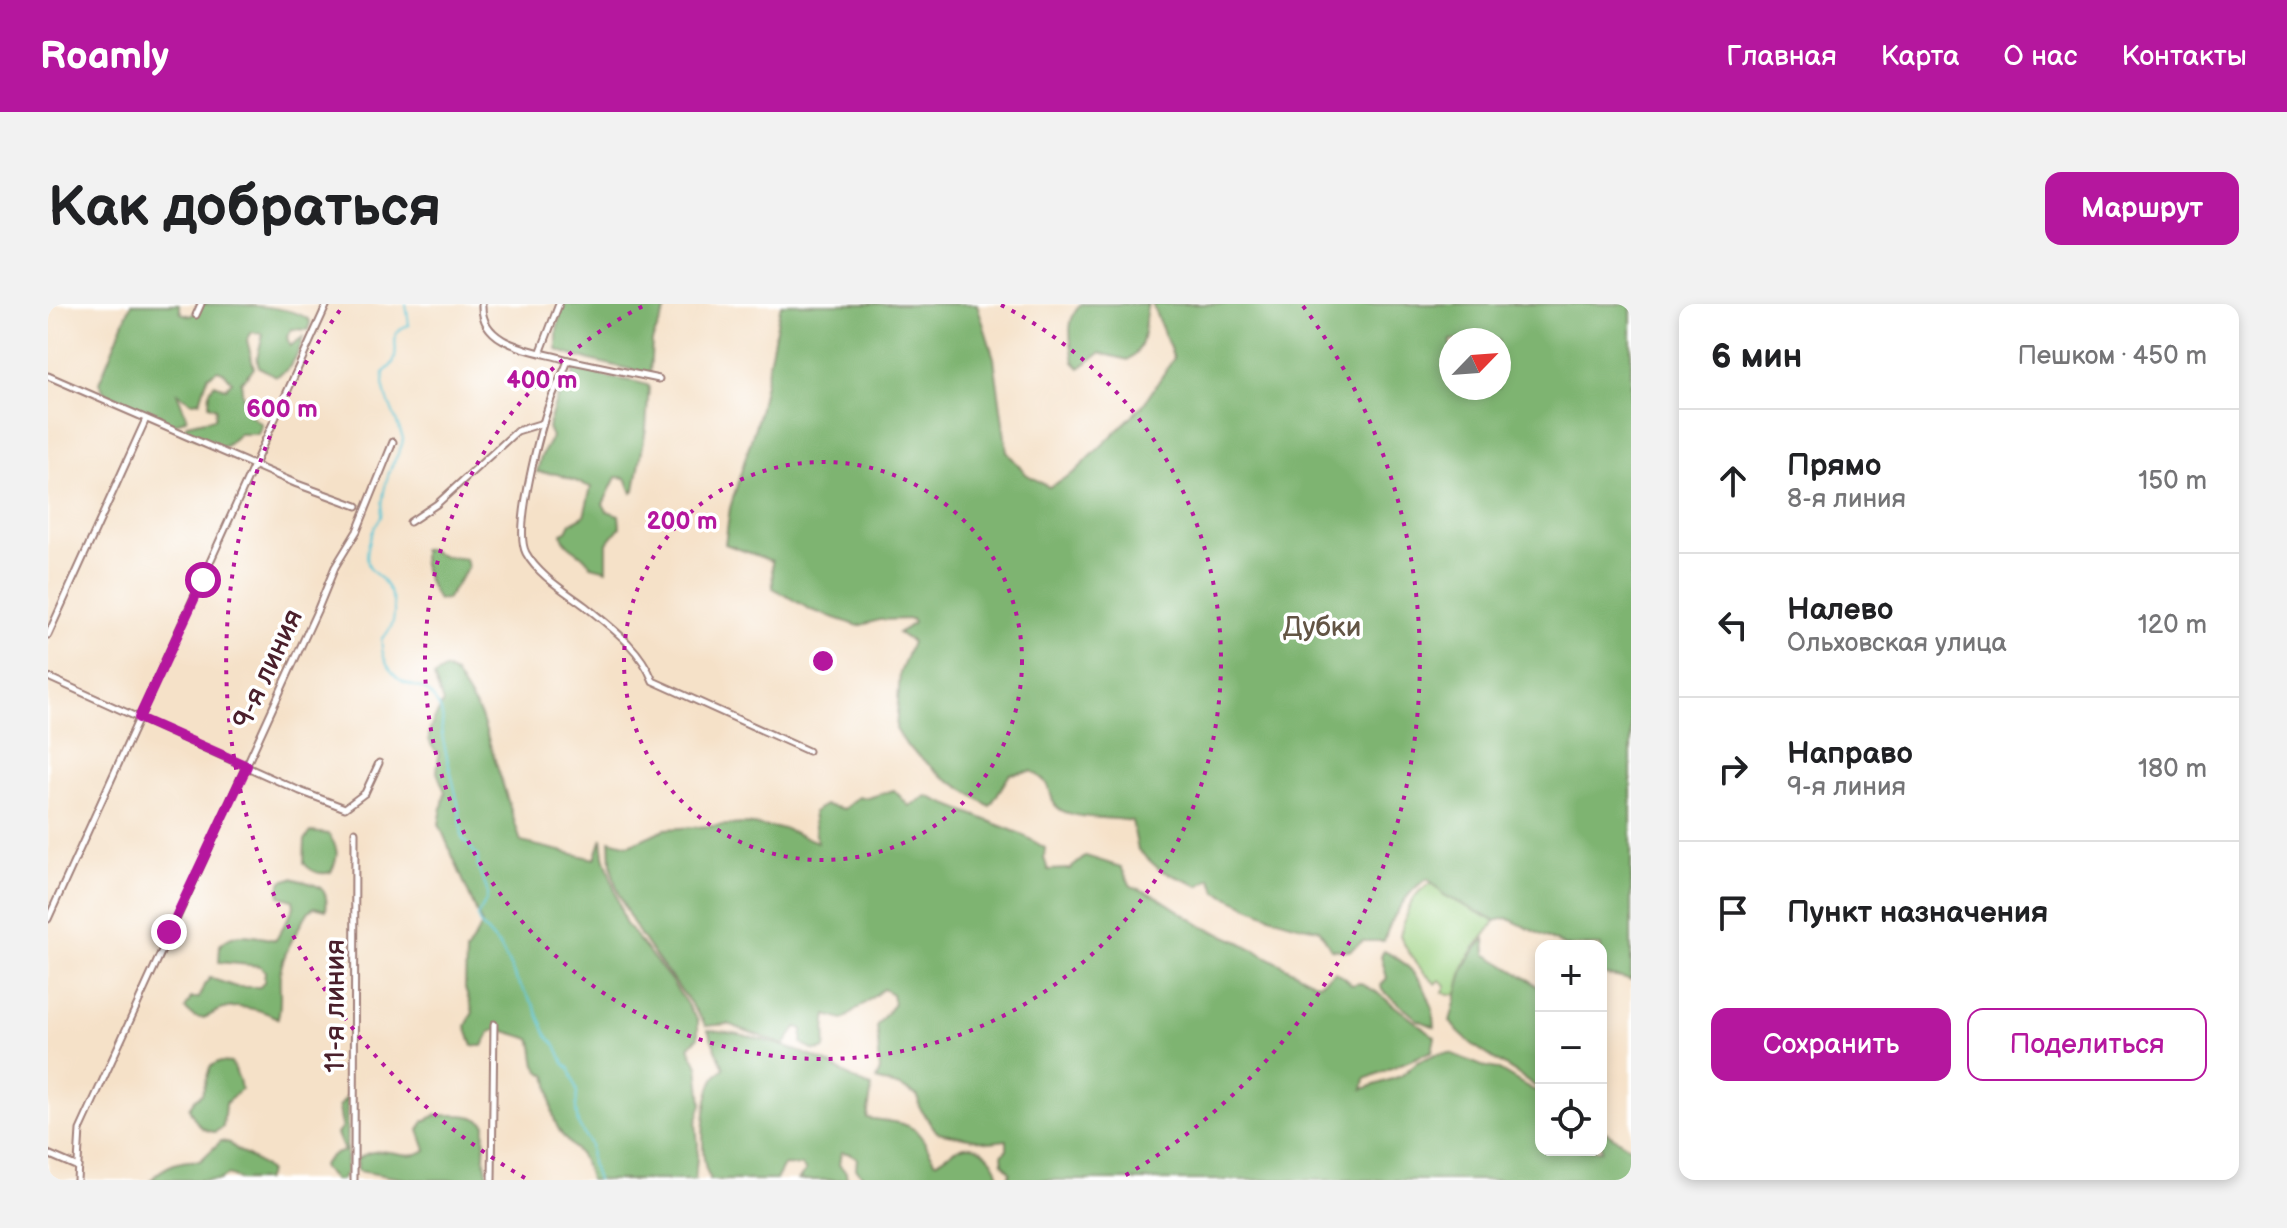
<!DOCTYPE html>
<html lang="ru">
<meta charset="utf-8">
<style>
:root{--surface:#fff;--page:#f2f2f2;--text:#202124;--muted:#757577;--line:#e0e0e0;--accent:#b5179e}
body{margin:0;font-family:"Balsamiq Sans",sans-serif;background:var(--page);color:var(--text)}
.controls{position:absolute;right:24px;bottom:24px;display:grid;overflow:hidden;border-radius:16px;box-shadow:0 4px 12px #0003}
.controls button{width:72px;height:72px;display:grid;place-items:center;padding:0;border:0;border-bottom:2px solid var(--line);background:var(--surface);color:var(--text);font:40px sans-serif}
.compass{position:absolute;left:1391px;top:24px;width:72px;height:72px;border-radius:50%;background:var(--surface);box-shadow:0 4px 12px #0003;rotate:65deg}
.stop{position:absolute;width:24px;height:24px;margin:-18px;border:6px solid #b5179e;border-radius:50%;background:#fff}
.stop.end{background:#b5179e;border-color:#fff;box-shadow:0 2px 8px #0008}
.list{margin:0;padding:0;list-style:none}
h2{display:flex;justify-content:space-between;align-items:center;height:104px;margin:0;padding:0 32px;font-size:34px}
h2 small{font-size:26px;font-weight:400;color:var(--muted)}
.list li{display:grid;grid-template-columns:52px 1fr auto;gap:24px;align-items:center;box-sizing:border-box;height:144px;padding:0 32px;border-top:2px solid var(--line)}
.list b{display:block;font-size:30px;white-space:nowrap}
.list p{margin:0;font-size:26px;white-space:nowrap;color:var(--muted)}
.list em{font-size:26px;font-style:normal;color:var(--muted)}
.actions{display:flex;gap:16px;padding:24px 32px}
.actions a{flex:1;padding:18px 0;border:2px solid var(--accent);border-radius:16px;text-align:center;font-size:28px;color:var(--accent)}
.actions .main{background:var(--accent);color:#fff}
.icon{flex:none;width:44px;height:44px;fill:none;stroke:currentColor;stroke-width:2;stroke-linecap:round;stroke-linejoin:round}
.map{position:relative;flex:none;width:1583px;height:876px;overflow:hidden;border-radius:16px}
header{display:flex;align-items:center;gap:48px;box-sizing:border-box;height:112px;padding:0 40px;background:var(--accent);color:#fff}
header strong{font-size:38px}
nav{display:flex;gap:44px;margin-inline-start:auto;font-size:28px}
.intro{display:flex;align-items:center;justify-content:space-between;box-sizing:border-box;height:192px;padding:0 48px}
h1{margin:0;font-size:56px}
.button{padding:20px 36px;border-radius:16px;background:var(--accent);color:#fff;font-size:28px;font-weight:700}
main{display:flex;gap:48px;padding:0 48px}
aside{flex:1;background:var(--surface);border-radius:16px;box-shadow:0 4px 12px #0003}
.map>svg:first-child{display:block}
.green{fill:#9ed283;stroke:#747857;stroke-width:2}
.forest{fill:#7eb471;stroke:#646a4e;stroke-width:2;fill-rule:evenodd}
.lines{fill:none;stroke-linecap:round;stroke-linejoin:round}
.stream{stroke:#5bc5d5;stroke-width:2}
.street-casing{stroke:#a0807a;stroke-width:9}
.street{stroke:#fff;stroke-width:5}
.route{stroke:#b5179e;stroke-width:10}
.ring{fill:none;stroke:#b5179e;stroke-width:4;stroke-dasharray:4 8}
.labels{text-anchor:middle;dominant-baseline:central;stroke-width:7;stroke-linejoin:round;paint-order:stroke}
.park-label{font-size:28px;fill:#635545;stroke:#fff}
.street-label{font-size:28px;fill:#4a1f2b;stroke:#fff}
.centre{fill:#b5179e;stroke:#fff;stroke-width:4}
.ring-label{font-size:24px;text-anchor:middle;font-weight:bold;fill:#b5179e;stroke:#fff;stroke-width:7;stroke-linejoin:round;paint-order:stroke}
</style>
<header>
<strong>Roamly</strong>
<nav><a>Главная</a><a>Карта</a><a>О нас</a><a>Контакты</a></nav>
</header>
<div class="intro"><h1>Как добраться</h1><a class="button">Маршрут</a></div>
<main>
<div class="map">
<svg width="1583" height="876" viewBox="0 0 1583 876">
<rect width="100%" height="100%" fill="#fff"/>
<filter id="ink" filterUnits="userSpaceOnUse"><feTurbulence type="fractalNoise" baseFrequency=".0125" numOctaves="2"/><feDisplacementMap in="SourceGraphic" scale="16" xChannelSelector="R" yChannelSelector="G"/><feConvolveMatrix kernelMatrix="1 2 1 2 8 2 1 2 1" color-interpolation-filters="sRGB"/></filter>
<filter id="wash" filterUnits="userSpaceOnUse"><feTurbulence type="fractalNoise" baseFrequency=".006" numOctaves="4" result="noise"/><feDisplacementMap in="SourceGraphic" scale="32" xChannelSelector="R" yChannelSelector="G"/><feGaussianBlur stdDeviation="1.8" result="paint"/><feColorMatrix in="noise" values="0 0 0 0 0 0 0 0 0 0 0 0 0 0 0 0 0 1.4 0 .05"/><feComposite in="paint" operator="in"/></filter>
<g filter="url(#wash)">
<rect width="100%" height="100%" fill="#f5e1c8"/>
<path class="green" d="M1384 579 1396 591 1447 617C1439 631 1432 636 1424 648 1415 660 1412 676 1410 691L1395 689 1398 681 1392 676 1388 680C1372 666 1360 650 1352 631 1359 610 1362 588 1384 579Z"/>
<g class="forest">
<path d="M83 0H131L133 9 142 12 151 6 152 0C179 0 246 0 262 17L261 26 244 25 239 33 242 42 255 33C251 48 244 67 228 72L211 63 209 54 215 30 204 28 199 36 206 64 193 78C195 98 196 110 214 120L210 130H191L178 142 169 144 135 128 139 120 167 114 168 104 161 101 162 86 166 80 178 84 184 77 177 69 170 66 160 72 152 97 144 98 129 89 139 114 126 121 56 88 51 79Z"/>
<polygon points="514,0 618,0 618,5 604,37 602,70 529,53 509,46 509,26"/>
<path d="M733 0H929L946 54 959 148 978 170 1001 183 1027 168 1095 101 1126 54 1104 0H1583V676L1553 670V642H1517L1459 614 1447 617 1396 591 1380 575C1361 583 1341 618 1336 637H1315L1301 647 1283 645 1271 625C1233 620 1203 604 1169 588L1163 575 1151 582 1112 566 1090 546 1084 517C1064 513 1022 516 1009 503 1002 497 1004 487 999 480 995 475 989 471 984 467L962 470 942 502 893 471 859 442 848 425 852 369 864 338 850 329 866 319 864 315 831 316 811 322 763 306 725 284 724 257 677 240 682 204 710 113ZM1403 36H1451V84H1403Z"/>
<path d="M1034 0H1100C1093 24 1102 41 1080 56L1052 49 1032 64 1026 58C1023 38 1016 14 1034 0Z"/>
<path d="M539 65C557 78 582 73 601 82L598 124 587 186 584 189 578 174 568 173 555 200 559 207 571 211 572 223 559 239V266L543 262C536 247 515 245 514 229L519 227 523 219 536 212 543 183 509 170 489 168 493 153 504 133 500 124C505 104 510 85 526 72L524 66Z"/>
<path d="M380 245 394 252 418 255 420 263 399 295 390 296C381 281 373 265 374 246Z"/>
<path d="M397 365 407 370 433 412 473 538 547 555 554 534 556 552 577 619 622 675 650 717V733L641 743 650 762 654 800 648 819 650 841 647 876H541C535 842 520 846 509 822 501 806 504 788 499 772 482 764 489 749 483 735L450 725 442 728 435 742H425L418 722 425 708 417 684 418 648 434 621 391 520 397 488 389 468 391 449C370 435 387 416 395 399L386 373Z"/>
<path d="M846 486 861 502 879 492 973 530 997 544 996 554 1000 566 1022 565 1038 552 1073 563 1083 582 1108 592 1156 623 1192 638 1265 678 1272 679 1287 668 1297 674 1303 681 1312 679 1327 687 1387 733 1384 747 1317 775 1315 785 1353 772 1369 758 1388 750 1402 749 1434 762 1449 765 1485 786 1493 787V846H1553V825L1583 844V876H960L962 868 955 859 954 850 959 845V836L942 838 889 828 871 803 870 792 852 783 828 776 832 767 829 721 846 700 844 690 835 685 795 716 779 711C775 726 779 734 777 745 767 749 761 745 754 739L755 725 749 723 736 741 680 720 658 722C627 672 577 627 564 567 562 557 563 546 562 536L581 541 617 525 696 520 737 525 769 538 765 508 777 501 796 505 810 493 820 494Z"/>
<path d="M263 528 280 530C291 544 291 552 283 568 273 571 263 568 256 559L257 536Z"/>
<path d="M244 574C263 581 282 578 278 606L266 603 261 607C250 624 234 650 232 670 231 686 234 698 230 714 213 706 191 699 172 706 166 708 160 714 154 714 146 715 142 709 137 705L143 694H151L156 681 162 674 188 683H212L216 678 217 667 212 662 171 658 172 641C189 624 206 633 228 636L246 603 245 596 232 592 231 585 234 577Z"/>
<path d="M1437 635 1438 650 1483 677 1493 686V780L1488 783C1465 764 1416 742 1402 717 1412 685 1411 659 1437 635Z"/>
<path d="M1336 647C1367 661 1385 689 1387 723L1370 716 1334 686 1333 681 1339 674 1333 652Z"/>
<path d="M660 726C692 727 745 744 775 757 793 765 805 778 824 783L819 814C862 821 868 816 887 858 897 854 905 844 917 842 935 839 951 860 951 876H818L808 864 809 854 803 850 793 848 791 861 798 868 799 876H750L758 867 754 862 736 861 728 876H661L662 874C650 856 655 792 667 773 670 770 673 767 676 764Z"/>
<path d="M170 758 183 759 191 775 193 785 177 800 175 823 167 828C151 826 148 818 141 804L147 795 154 790 162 763Z"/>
<polygon points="299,793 298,868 293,876 286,876 275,865 274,861 284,851 296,847 289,830 294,824 291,803"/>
<path d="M388 811C405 812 424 808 437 819L436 853 441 876H363L310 867 309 855C335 836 357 860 378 846L371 826 376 817Z"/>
<path d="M173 837 182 839C194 853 208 853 221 868L217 876H193L180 871 171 876H103C115 862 133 855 152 857Z"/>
</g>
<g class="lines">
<path class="stream" d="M358 0 361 21C332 30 362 50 336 68L335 80 337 89 355 134C355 145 346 155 342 166 336 181 334 198 333 213 325 223 315 249 321 262 323 268 330 271 334 276 348 292 352 320 334 334 332 352 342 373 360 380 368 383 375 383 382 390 387 396 393 404 394 412 396 418 392 424 394 430 400 465 413 497 414 534L430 552C427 584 453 578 429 612L431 619 453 644 469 677 486 701 500 733 508 741 516 759 522 765 529 788 528 806 530 820 542 841 543 859 549 876"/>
</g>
</g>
<g filter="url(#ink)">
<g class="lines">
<g class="street-casing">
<g id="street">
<path d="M434 0C432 43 488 46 520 56 516 70 508 81 503 95 493 122 465 225 478 249 490 271 517 287 537 302 564 324 592 344 605 377L760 447"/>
<polyline points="148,11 153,0"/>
<polyline points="493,47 511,0"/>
<polyline points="520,56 611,75"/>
<polyline points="0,72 249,180 309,202"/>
<polyline points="362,218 389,200 469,127 495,119"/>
<polyline points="0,331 98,115"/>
<polyline points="0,373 252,487 297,504 317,489 331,459"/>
<polyline points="0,615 279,0"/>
<polyline points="0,850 30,863"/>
<polyline points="29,876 32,826 269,307 287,263 309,227 345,138"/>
<polyline points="306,876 307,528"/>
<polyline points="444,876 446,720"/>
</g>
</g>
<use href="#street" class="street"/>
</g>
</g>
<g class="lines" filter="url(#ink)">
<polyline class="route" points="121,628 199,462 91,414 155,276"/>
</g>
<g class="ring">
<circle cx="775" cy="357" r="199"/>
<path d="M953 1A398 398 0 1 1 597 1"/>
<path d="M477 874A597 597 0 0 1 295 2M1255 2A597 597 0 0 1 1073 874"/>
</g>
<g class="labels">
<g class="park-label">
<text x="1274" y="323">Дубки</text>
</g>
<g class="street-label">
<text transform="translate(220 365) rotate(-65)">9-я линия</text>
<text transform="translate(287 702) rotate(-90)">11-я линия</text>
</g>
</g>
<circle cx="775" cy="357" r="12" class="centre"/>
<g class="ring-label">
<text x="494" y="84">400 m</text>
<text x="234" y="113">600 m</text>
<text x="634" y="225">200 m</text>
</g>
</svg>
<div class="controls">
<button>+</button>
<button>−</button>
<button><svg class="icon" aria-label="locate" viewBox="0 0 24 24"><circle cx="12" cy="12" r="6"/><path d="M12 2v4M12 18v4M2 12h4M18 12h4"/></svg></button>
</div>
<svg class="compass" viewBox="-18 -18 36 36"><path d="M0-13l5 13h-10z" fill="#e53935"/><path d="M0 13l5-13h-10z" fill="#757577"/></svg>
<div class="stop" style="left:155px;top:276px"></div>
<div class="stop end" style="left:121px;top:628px"></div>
</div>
<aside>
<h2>6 мин<small>Пешком · 450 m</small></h2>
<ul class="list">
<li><svg class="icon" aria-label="ahead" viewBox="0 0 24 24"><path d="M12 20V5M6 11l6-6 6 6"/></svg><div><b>Прямо</b><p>8-я линия</p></div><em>150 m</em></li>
<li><svg class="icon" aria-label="left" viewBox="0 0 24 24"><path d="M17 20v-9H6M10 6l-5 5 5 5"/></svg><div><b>Налево</b><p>Ольховская улица</p></div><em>120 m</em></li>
<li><svg class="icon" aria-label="right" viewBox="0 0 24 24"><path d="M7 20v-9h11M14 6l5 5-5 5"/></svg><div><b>Направо</b><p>9-я линия</p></div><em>180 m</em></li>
<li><svg class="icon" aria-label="arrive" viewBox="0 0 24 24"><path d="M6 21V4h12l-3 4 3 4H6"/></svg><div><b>Пункт назначения</b></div></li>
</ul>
<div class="actions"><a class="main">Сохранить</a><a>Поделиться</a></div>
</aside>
</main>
